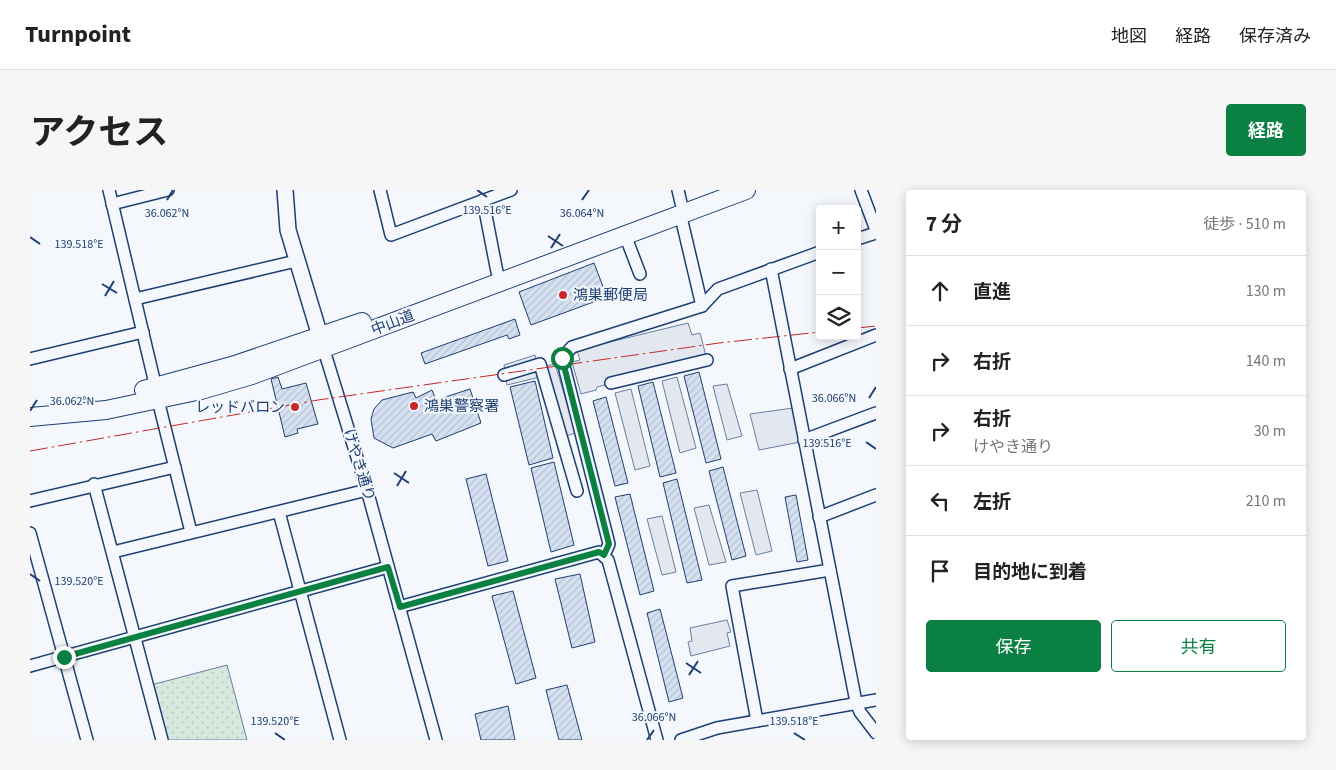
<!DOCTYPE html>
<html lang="ja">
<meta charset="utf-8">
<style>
:root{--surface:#fff;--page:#f6f6f6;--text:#222;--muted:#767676;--line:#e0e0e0;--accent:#0b8043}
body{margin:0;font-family:"Source Sans 3","Noto Sans JP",sans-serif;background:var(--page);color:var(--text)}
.controls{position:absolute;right:15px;top:15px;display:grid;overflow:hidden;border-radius:5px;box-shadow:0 2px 12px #0003}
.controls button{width:45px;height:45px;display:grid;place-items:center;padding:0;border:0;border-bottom:1px solid var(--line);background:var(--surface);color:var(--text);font:25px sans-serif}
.stop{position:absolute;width:15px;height:15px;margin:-11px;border:4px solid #0b8043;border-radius:50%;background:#fff}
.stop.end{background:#0b8043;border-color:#fff;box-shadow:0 1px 5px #0008}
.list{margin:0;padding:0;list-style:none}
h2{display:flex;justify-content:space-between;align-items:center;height:65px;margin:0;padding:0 20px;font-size:21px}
h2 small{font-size:16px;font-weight:400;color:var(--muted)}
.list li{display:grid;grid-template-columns:32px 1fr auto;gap:15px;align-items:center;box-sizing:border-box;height:70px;padding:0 20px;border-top:1px solid var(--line)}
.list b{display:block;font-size:19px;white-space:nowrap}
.list p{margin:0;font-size:16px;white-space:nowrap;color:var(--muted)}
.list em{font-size:16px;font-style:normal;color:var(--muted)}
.actions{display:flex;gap:10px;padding:15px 20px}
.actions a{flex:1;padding:11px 0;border:1px solid var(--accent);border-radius:5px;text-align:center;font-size:18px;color:var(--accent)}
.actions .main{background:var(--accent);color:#fff}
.icon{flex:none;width:28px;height:28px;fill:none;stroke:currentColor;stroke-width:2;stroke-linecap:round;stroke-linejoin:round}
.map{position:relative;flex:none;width:846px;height:550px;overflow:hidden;border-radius:5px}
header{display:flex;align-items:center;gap:30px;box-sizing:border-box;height:70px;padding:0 25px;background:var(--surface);border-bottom:1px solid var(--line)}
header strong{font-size:24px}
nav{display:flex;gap:28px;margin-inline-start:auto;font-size:18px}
.intro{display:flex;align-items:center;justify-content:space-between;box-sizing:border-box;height:120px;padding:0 30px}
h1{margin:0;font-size:35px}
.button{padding:12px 22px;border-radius:5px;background:var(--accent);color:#fff;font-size:18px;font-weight:700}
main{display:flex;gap:30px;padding:0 30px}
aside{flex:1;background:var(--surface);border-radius:5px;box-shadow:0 2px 12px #0003}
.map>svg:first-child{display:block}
.grass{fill:url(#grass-dots);stroke:#687fa3}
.parking{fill:#e3e8f0;stroke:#687fa3}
.building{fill:url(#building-hatch);stroke:#1d3f73}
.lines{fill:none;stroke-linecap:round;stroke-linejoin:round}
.minor-casing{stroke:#1d3f73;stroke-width:14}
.major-casing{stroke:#1d3f73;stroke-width:18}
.highway-casing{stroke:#1d3f73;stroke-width:20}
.minor{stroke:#f4f7fb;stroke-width:11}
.major{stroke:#f4f7fb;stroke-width:15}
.highway{stroke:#f4f7fb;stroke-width:18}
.power{stroke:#c62828;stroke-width:1;stroke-dasharray:18 4 2.5 4;stroke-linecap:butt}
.route{stroke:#0b8043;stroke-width:6}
.ticks{fill:none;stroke:#1d3f73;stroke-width:2}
.poi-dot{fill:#c62828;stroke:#f4f7fb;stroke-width:2}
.labels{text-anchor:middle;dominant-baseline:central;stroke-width:4;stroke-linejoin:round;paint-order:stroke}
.poi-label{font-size:15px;fill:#1d3f73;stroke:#f4f7fb;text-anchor:start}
.street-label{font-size:15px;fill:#1d3f73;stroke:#f4f7fb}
.ticks-label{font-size:12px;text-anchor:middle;fill:#1d3f73;stroke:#f4f7fb;stroke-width:4;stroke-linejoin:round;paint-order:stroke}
</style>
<header>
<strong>Turnpoint</strong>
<nav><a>地図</a><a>経路</a><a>保存済み</a></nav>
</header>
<div class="intro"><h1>アクセス</h1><a class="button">経路</a></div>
<main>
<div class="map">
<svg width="846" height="550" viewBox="0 0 846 550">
<defs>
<pattern id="grass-dots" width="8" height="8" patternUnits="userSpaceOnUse" patternTransform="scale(1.25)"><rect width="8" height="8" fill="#d7e8df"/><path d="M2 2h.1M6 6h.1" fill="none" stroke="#b8c8c3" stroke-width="1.8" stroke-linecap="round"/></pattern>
<pattern id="building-hatch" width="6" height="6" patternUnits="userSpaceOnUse" patternTransform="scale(1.25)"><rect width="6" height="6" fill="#d5e0f0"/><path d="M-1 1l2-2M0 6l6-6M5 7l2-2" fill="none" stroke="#b6c1d1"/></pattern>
</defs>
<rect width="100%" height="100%" fill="#f4f7fb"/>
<polygon class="grass" points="197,475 217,550 136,550 121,495"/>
<g class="parking">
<polygon points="658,133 662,145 670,143 677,170 567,197 566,200 551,204 542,172 550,170 547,160"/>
<polygon points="505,165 510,187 477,195 474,175"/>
<polygon points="525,174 546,243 532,247 511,177"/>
<polygon points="647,187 666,258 650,263 632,191"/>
<polygon points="697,194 712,246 697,250 683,196"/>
<polygon points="601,199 620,276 605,280 585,203"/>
<polygon points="763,218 770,252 729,260 720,224"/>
<polygon points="727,300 742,361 726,365 710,303"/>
<polygon points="679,315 696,372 679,375 664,318"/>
<polygon points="632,326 646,382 632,385 617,329"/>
<polygon points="697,430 701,442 697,443 700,456 661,466 658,452 662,451 660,438"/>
</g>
<g class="building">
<polygon points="564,73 577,107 501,135 489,102"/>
<polygon points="485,129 490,145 479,149 477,145 395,174 391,163"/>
<polygon points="669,182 691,269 676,273 654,186"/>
<polygon points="248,187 252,199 276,193 288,234 267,239 268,243 255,247 241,189"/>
<polygon points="505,191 523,268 499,275 480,197"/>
<polygon points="623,192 646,283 630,287 608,196"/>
<polygon points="440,199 451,233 406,251 402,244 363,258 344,248 341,229 344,219 352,210 383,202 386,208 402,200 406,210"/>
<polygon points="576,207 598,293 585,296 563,211"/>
<polygon points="524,272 544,355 521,362 501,278"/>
<polygon points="693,277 716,366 702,370 679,281"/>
<polygon points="456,284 478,371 458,376 436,289"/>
<polygon points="647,289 672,390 657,393 633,293"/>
<polygon points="600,304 624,401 610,405 585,307"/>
<polygon points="766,305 778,370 767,372 755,307"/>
<polygon points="550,384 565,452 542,458 525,389"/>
<polygon points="483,401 506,488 486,494 462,406"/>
<polygon points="630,419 653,508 639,512 617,423"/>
<polygon points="537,495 552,550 529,550 516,500"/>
<polygon points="478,516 485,550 451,550 445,524"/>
</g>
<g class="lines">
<g class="minor-casing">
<g id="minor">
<polyline points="79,0 126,198"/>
<polyline points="350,0 361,45 481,0"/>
<polyline points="648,0 651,13"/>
<polyline points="831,0 846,40"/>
<polyline points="453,10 467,82"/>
<polyline points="82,14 138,0"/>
<polyline points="650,23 672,116"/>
<polyline points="595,45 610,84"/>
<polyline points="827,49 846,43"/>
<polyline points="741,79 826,512 830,522 846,543"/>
<polyline points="105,109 266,71"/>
<polyline points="294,160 337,300 406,550"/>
<polyline points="0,169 113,142"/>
<polyline points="760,179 846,145"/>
<polyline points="474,185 510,174 547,301"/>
<polyline points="581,193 677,170"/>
<polyline points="128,210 161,342"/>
<polyline points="774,250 846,223"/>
<polyline points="64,294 132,550"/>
<polyline points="0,311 145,277"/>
<polyline points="249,322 310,550"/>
<polyline points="789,327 846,305"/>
<polyline points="0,343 57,550"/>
<polyline points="83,362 337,300"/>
<polyline points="574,365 579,354 532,168 542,157 672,116 688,99 790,62"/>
<polyline points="369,417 569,362 578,370 627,550"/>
<polyline points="0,476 358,377"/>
<polyline points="727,531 702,396 800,380"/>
<polyline points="651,550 687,538 846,510"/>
</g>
</g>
<g class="major-casing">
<polyline id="major" points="255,0 258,40 293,156"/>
</g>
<g class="highway-casing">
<g id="highway">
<polyline points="114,200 202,176 332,132"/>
<polyline points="0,227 76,220 171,200 222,185 716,0"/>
</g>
</g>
<use href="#minor" class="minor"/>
<use href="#major" class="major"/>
<use href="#highway" class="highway"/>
<g class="power">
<polyline points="827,138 846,136"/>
<polyline points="0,261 288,210 689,153 790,142"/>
</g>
</g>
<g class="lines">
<polyline class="route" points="34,467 358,377 370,417 569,362 574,365 579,354 532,168"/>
</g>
<path class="ticks" d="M447 0 457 7M137 10 143 0M552 10 559 0M518 46 533 56M0 47 10 54M521 58 530 44M72 94 87 103M75 106 84 91M839 208 846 197M0 221 7 210M836 252 846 259M364 283 379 293M367 296 376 281M0 384 10 391M656 473 671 483M659 485 668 471M245 543 255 550M764 543 775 550M617 550 624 540"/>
<g class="poi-dot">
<circle cx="533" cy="105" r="5"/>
<circle cx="384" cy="216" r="5"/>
<circle cx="265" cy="217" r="5"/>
</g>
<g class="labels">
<g class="poi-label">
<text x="543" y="105">鴻巣郵便局</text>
<text x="394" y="216">鴻巣警察署</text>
<text x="255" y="217" text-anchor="end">レッドバロン</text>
</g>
<g class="street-label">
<text transform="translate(363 133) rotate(-21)">中山道</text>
<text transform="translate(329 275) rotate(73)">けやき通り</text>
</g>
</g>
<g class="ticks-label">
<text x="457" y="24">139.516°E</text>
<text x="137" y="27">36.062°N</text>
<text x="552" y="27">36.064°N</text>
<text x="49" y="58">139.518°E</text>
<text x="804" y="212">36.066°N</text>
<text x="42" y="215">36.062°N</text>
<text x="797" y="257">139.516°E</text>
<text x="49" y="395">139.520°E</text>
<text x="624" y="531">36.066°N</text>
<text x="245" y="535">139.520°E</text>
<text x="764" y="535">139.518°E</text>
</g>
</svg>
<div class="controls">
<button>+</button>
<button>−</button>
<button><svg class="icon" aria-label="layers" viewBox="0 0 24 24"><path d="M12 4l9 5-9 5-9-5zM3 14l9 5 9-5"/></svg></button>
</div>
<div class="stop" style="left:532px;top:168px"></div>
<div class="stop end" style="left:34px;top:467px"></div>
</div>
<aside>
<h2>7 分<small>徒歩 · 510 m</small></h2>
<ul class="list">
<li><svg class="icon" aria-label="ahead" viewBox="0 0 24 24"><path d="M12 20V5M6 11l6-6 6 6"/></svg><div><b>直進</b></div><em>130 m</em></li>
<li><svg class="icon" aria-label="right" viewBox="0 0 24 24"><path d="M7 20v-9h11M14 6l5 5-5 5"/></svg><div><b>右折</b></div><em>140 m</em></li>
<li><svg class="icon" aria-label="right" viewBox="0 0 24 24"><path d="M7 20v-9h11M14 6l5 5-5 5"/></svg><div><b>右折</b><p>けやき通り</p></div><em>30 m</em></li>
<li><svg class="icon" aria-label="left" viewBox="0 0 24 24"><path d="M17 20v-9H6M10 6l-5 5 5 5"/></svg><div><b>左折</b></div><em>210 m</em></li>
<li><svg class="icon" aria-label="arrive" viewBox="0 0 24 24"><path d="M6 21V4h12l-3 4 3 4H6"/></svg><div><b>目的地に到着</b></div></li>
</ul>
<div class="actions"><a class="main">保存</a><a>共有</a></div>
</aside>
</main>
